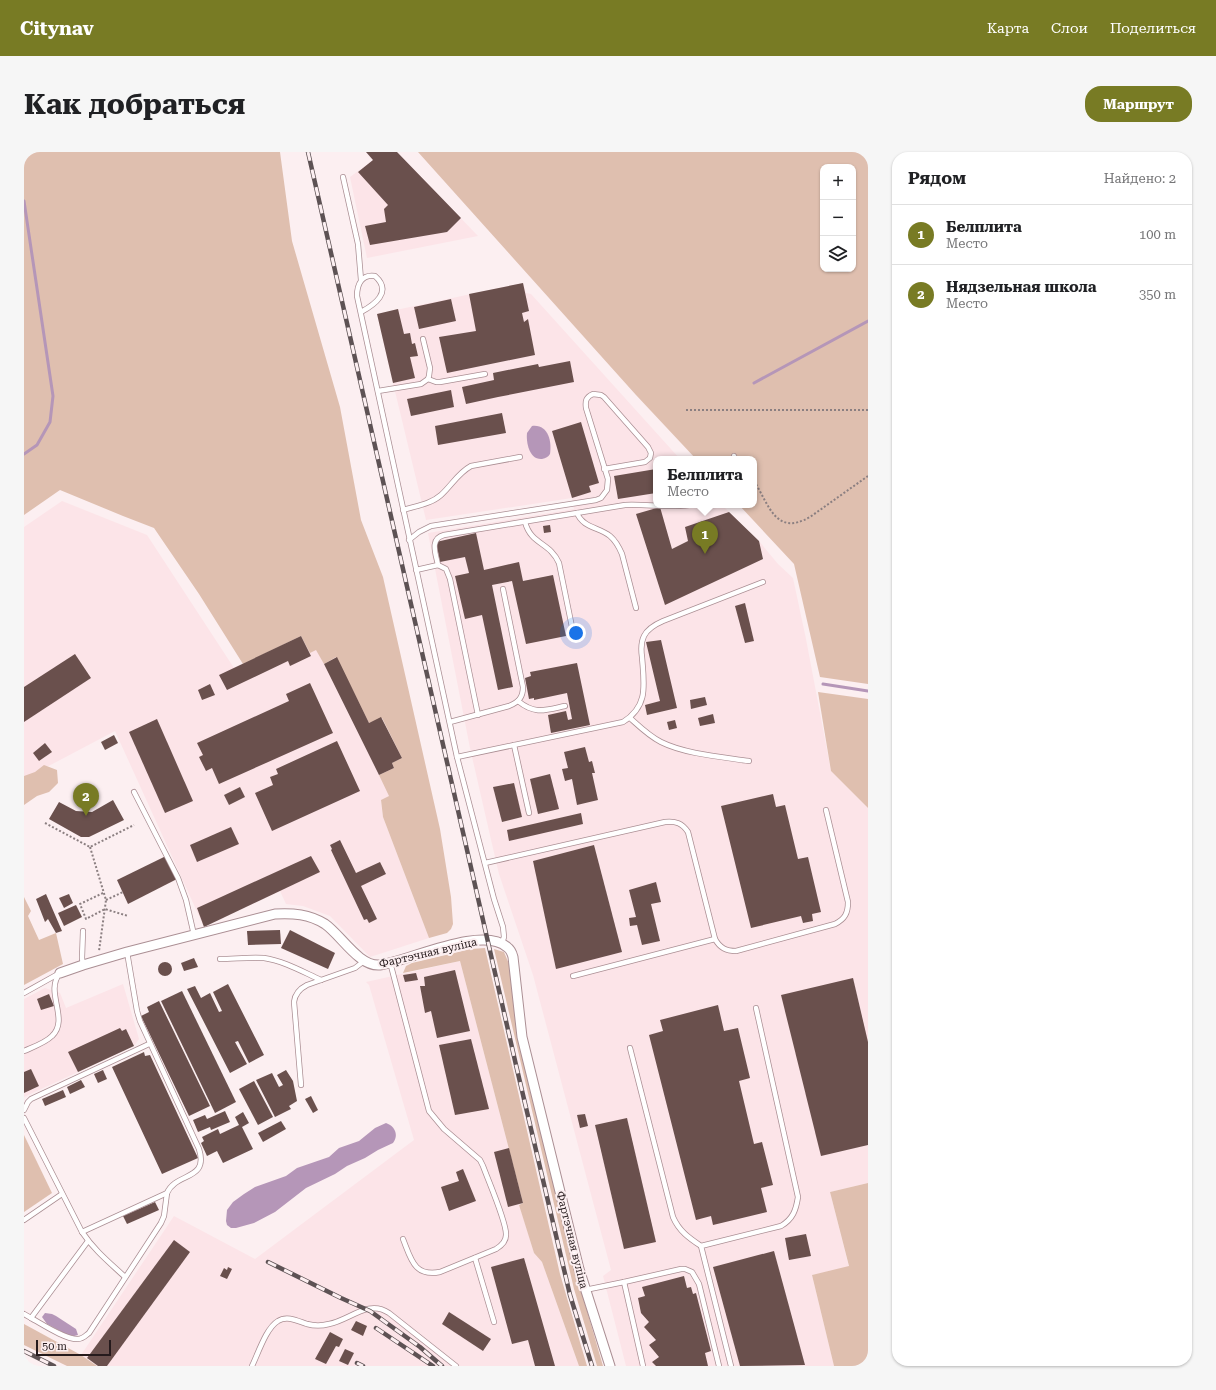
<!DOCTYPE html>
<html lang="ru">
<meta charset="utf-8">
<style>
:root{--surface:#fff;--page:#f6f6f6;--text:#202124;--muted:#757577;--line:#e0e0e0;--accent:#787b24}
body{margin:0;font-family:"Roboto Serif",serif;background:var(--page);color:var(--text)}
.controls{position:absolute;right:12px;top:12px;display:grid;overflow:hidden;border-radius:8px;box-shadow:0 1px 3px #0004}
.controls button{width:36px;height:36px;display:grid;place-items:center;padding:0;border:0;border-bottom:1px solid var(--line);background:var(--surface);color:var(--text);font:20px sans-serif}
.scale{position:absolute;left:12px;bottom:10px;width:75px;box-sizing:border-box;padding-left:4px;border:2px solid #251a1c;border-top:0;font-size:11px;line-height:14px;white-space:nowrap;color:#251a1c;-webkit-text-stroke:3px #fceff1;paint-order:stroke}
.you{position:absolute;left:552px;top:481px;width:14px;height:14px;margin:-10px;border:3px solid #fff;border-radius:50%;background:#1a73e8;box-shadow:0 0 0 6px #1a73e833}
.badge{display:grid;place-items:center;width:26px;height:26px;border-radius:50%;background:var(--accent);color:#fff;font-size:13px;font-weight:700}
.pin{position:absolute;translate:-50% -33px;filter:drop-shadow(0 1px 2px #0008)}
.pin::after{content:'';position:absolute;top:21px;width:14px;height:12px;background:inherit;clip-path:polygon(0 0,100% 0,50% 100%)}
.popup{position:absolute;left:629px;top:304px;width:104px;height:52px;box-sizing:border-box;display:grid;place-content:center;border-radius:8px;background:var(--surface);filter:drop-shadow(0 1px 3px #0005);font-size:13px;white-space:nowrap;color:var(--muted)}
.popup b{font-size:15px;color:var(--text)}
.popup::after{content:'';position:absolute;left:50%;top:100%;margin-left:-8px;border:8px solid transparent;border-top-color:var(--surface)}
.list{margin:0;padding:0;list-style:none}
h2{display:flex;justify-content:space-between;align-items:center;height:52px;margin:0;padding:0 16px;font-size:17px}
h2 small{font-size:13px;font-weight:400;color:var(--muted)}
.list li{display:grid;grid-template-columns:26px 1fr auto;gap:12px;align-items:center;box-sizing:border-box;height:60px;padding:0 16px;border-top:1px solid var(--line)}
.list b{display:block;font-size:15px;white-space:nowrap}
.list p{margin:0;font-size:13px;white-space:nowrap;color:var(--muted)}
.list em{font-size:13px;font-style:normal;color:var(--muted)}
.icon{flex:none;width:22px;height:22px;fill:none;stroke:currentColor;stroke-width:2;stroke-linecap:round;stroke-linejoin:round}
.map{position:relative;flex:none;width:844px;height:1214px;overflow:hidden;border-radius:16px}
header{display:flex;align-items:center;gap:24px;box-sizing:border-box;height:56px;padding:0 20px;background:var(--accent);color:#fff}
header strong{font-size:19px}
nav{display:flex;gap:22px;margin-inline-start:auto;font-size:14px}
.intro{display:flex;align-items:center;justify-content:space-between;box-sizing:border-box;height:96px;padding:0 24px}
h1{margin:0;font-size:28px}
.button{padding:10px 18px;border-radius:16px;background:var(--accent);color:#fff;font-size:14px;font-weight:700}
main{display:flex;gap:24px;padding:0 24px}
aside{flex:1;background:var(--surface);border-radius:16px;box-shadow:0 1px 3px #0004}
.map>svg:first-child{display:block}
.built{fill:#fce4e8}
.green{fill:#dfbfaf;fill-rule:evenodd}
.water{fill:#b596b8}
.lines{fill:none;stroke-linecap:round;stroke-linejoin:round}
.stream{stroke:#b596b8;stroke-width:3}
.building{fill:#6a504d}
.service-casing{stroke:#ab8f94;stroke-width:6}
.minor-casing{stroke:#ab8f94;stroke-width:11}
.path{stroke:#8b7f81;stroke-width:2;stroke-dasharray:2 2;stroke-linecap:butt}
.service{stroke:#fff;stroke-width:4.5}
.minor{stroke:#fff;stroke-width:9}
.rail-casing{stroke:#5d5254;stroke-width:4.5}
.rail{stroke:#fceff1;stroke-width:3;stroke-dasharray:9;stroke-linecap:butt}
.labels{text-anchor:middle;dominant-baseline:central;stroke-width:4;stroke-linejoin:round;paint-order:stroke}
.street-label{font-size:11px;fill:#251a1c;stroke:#fceff1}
</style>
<header>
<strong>Citynav</strong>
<nav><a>Карта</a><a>Слои</a><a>Поделиться</a></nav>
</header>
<div class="intro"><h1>Как добраться</h1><a class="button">Маршрут</a></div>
<main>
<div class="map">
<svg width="844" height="1214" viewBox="0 0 844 1214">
<rect width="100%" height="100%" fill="#fceff1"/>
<g class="built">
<polygon points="342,0 373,0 454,84 343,106 326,25 349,8"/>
<polygon points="499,131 502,141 507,142 656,307 632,307 632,353 698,353 735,389 754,412 769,426 782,487 807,619 844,656 844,1031 806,1040 825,1115 788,1123 810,1214 602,1214 579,1124 587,1118 509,823 475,722 468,692 446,596 404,381 550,357 548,346 402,368 369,231 353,162"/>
<polygon points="38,349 123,383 210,516 277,484 286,500 292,497 313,505 357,565 378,606 365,644 357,649 359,665 405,786 346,805 306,764 279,754 262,752 256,739 180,775 91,579 0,627 0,375"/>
<polygon points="436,809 499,1051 495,1052 510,1101 518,1110 555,1214 73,1214 57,1203 150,1064 231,1107 390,988 345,833 342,830"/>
<polygon points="99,832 115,887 110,894 0,945 0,847 21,836 36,841 42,856"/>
</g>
<g class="green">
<polygon points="0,0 256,0 268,89 316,255 337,368 359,425 416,677 427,745 429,772 427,777 423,781 405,786 359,665 357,648 365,644 355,623 370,616 368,611 378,606 358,566 345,571 312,505 300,512 292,498 286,501 277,484 219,512 175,442 130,376 99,364 36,338 0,363"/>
<path d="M394 0H844V532L796 525 770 412 715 353H730V307H672L612 243ZM799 15H829V117H799Z"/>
<polygon points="794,540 844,547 844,656 807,619"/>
<polygon points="20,613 33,618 34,631 25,640 13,644 0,653 0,624 11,620"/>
<polygon points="0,745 7,759 4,764 15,788 32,781 39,812 0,833"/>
<polygon points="461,796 536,1122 563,1214 555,1214 518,1110 510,1101 495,1053 499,1051 436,809 379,821 382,814 388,811 447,797"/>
<polygon points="470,797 480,800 485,812 503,918 546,1100 579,1214 573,1214 550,1137"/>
<polygon points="0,983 28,1041 0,1060"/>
<polygon points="844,1031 844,1214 810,1214 788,1123 825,1114 806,1040"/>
<polygon points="0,1172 57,1203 73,1214 43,1214 0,1193"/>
</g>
<g class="water">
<path d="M508 274C524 272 528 289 526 302 524 305 522 306 518 307 505 308 502 290 503 281Z"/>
<path d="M362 971C371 974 375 983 369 991L354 998 341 1006 323 1014 311 1022 282 1036 251 1060 230 1071 212 1076H207L203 1073 202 1069 203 1058 209 1050 220 1042 231 1035 262 1024 273 1016 305 1005 315 996 335 989 351 976Z"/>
<polygon points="21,1161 28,1162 32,1164 52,1177 54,1183 50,1184 44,1183 23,1172 18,1165"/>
</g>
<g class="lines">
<g class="stream">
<polyline points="0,49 29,244 26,270 13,293 0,302"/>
<polyline points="730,231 844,169"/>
<polyline points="799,532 844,539"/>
</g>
</g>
<g class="building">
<polygon points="342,0 373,0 437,66 423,80 346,93 341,74 362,70 360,57 364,53 334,20 349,8"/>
<polygon points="499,131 505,159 498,161 500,170 504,167 511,203 423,221 415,185 452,179 445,142"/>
<polygon points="427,147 432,169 395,177 390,155"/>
<polygon points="374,157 380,182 386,181 388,192 391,191 394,204 386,205 391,226 369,231 353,162"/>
<polygon points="546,209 550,230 474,245 442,252 438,235 470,228 469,221 514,212 515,215"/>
<polygon points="427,238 430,255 387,264 383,247"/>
<polygon points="478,261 482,281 414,293 411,274"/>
<polygon points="557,270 575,331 565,334 567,340 548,346 528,279"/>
<polygon points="632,317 632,341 594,347 590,324"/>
<polygon points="636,355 648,397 664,389 661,375 705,360 735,389 739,407 641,453 612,362"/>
<polygon points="526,373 527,380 520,381 519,374"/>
<polygon points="452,381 460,418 495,410 499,429 529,423 542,484 502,492 488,429 468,433 489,535 474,538 458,463 441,467 431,424 445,421 441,405 416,410 412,390"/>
<polygon points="721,451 730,489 721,491 711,454"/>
<polygon points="277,484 287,504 266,514 264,509 203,538 195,523"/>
<polygon points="637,488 653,556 623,563 621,553 636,549 622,490"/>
<polygon points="51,502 67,526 0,570 0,535"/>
<polygon points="313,505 345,571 357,565 378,606 368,611 370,616 355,623 300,512"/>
<polygon points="553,511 566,573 527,581 524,563 542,559 544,568 548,567 543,541 510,548 510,546 505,547 501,526 507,524 506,520"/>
<polygon points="286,531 309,581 195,632 188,616 182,619 175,605 179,603 173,591 265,549 262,542"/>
<polygon points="186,532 191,543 178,548 174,538"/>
<polygon points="681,545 683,553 667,557 666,548"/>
<polygon points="689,562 691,571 676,574 674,566"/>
<polygon points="133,567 169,649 141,661 105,580"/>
<polygon points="651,568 653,576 645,578 643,570"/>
<polygon points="90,583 94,591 81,598 77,590"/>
<polygon points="313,589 336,639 248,679 231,641 249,633 246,625 254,622 252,617"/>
<polygon points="21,591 28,600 15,609 9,601"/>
<polygon points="561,595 565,610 568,609 571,621 568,621 574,648 553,653 548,627 541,629 538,617 544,616 540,600"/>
<polygon points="526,622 535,657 514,662 506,627"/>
<polygon points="490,631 498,665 478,670 469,635"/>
<polygon points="216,635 221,645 205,653 200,643"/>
<polygon points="749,642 752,655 761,653 774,707 784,705 797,760 788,762 789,769 779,771 777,764 727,776 697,654"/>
<polygon points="89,648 100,668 65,685 57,685 25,667 35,650 52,659 68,660"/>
<polygon points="557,661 559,672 485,689 483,678"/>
<polygon points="207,675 215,692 173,710 166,693"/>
<polygon points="316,688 332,721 356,710 362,722 337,734 353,767 345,771 343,767 340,768 307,698 308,697 306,693"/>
<polygon points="570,693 598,800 532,817 509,709"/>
<polygon points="142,704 153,727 104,752 93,728"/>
<polygon points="287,704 296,720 180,775 173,756"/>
<polygon points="632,730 637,750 627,752 636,789 618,793 613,773 606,774 605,766 612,765 605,738"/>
<polygon points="22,742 38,779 32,781 24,767 21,770 12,747"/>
<polygon points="45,742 49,751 40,756 35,746"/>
<polygon points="52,753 58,765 40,774 34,761"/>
<polygon points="256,778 257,792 224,793 223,779"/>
<polygon points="266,778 311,801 304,817 257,796"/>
<polygon points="170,806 174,815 160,819 157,811"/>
<circle cx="141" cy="817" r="7"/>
<polygon points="431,818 446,879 413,886 407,859 401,861 396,834 401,834 400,825"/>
<polygon points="392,821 394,828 381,830 379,823"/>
<polygon points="829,826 844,890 844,993 797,1004 757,843"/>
<polygon points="204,832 240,903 225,911 214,889 211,890 223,912 206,921 163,837 171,834 177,846 186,841 195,860 198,859 189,840"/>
<polygon points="158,839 212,950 191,961 137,849"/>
<polygon points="25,842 30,854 17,858 13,847"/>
<polygon points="135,849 186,954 165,964 117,864 125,860 123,855"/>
<polygon points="694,853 700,879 714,876 726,926 715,929 730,992 738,990 749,1033 737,1036 743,1060 689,1073 687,1064 672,1068 625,883 639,879 636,868"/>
<polygon points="96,876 98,879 102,877 110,894 54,920 44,900"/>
<polygon points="447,887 465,957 431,963 415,893"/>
<polygon points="120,900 121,904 126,903 174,1006 138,1022 88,915"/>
<polygon points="7,917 15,934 0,941 0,920"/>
<polygon points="79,918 83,927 74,931 70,922"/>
<polygon points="262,918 269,929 273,949 265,954 267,957 251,965 232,928 248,921 255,935 259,933 253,923"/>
<polygon points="57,928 61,935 46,942 43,935"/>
<polygon points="230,929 249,965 234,973 215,937"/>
<polygon points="39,938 42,945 21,954 18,947"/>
<polygon points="287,944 294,958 289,961 281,947"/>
<polygon points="201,959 206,970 187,978 186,975 174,980 169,968 181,963 183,967"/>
<polygon points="219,960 225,971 218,975 229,997 199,1011 193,999 183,1004 177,991 180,989 178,985 194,977 196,982 215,973 211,965"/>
<polygon points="561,962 564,974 556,976 553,963"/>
<polygon points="603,966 632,1090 600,1097 571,973"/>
<polygon points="257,969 262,977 239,990 234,981"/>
<polygon points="485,996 499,1051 484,1055 470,1000"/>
<polygon points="439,1017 452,1049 425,1059 417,1035 435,1029 432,1020"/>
<polygon points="131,1050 135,1058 103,1072 99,1064"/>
<polygon points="782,1082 787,1104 765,1108 761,1086"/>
<polygon points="150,1088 166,1100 83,1214 74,1214 63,1206"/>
<polygon points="750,1099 781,1213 716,1214 689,1115"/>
<polygon points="500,1106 531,1214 511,1214 504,1188 488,1192 467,1115"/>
<polygon points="204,1115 208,1117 203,1127 196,1124 200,1116 203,1118"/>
<polygon points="660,1124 663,1136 667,1135 669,1142 672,1141 687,1199 681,1201 684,1214 632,1214 628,1210 635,1205 625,1193 632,1188 620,1175 625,1170 617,1161 614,1146 621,1144 618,1135"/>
<polygon points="425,1160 467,1187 459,1199 418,1172"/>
<polygon points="332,1169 343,1174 339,1184 327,1178"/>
<polygon points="306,1180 319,1187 315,1195 312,1194 302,1212 291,1207"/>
<polygon points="321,1197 330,1201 324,1213 315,1209"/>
</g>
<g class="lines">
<g class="service-casing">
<g id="service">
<polyline points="319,25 334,92 337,128"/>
<path d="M337 160C350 153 369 140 351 124 338 122 333 132 333 144L433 605 470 747 479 775 480 785 478 791"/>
<polyline points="404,227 412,230 416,230 461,222"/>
<polyline points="354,239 397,232 404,227 405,224 406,216 399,187"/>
<polyline points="710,304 711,307"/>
<path d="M379 358C392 354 407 352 417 343 428 333 434 321 447 314L496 305"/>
<path d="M553 361C559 376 575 375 586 384 592 389 595 395 598 402L612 456"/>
<path d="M501 370C507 393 526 390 535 411L548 475"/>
<path d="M385 388 395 380 407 374 572 348 577 346 583 338 584 327 562 256C561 249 562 245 569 242L577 243 580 245 624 295 627 301 626 306 621 310 580 317"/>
<polyline points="414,413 422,417 426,427 454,563"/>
<path d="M392 418 414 413C412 402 405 387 420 383L601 353C623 352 644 356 665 353"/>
<path d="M494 549C511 563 522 558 541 554"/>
<path d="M606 566C616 575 625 584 637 590 661 602 698 605 725 609"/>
<path d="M426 570 485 554C495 550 499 545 499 535L479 437"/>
<polyline points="490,593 505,661"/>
<path d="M433 605 599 570C625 554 620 532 618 505 617 498 617 490 620 484 624 476 632 472 639 469L739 430"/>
<polyline points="110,640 154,726 162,748 170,783"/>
<path d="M461 711 641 670C652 669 658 671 664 680L691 787C696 796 702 799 712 799L811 772C821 767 824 761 824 750L802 658"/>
<path d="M196 807C210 807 225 805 240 806 260 809 279 820 297 828"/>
<path d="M366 810 405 959 420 977 456 1008 459 1014C464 1028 483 1071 482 1083 482 1090 477 1094 472 1097L416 1120C390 1125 387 1107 379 1087"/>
<polyline points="59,813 58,806 59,779"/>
<polyline points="549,824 691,787"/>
<polyline points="0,841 34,822"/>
<path d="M606 896 649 1065C655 1079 665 1086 677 1094"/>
<path d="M0 899C9 895 21 891 28 884 46 867 20 840 36 821"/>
<path d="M277 933 270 850C271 842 275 837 283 833L331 816 340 809"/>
<polyline points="0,958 4,950 7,947 125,892"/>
<path d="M0 966 58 1080C70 1098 86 1111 101 1125"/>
<polyline points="0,1068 38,1042"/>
<path d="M58 1080 143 1041C152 1020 185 1029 175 997L116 869 113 859 103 800"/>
<polyline points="451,1106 470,1170"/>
<polyline points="600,1130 657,1117 661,1117 668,1120 675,1132 695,1214"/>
<polyline points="561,1138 600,1130 619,1214"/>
<polyline points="0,1162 7,1166 64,1089"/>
<path d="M7 1166C18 1172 42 1188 54 1187 59 1187 61 1184 65 1181L137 1071 140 1064 143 1041"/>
<path d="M228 1214C234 1202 242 1176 254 1169 263 1163 274 1169 283 1172 290 1174 298 1174 305 1172 326 1168 344 1147 365 1161L432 1214"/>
<path d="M707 1214 677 1094 757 1074C769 1067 772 1058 774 1045L732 856"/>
</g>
</g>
<g class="minor-casing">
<path id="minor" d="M36 821 59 813 103 800 251 762C269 761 285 762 301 772 317 783 335 815 356 813 385 809 458 773 483 795 486 797 488 801 489 805L498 885 555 1117 586 1214"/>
</g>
<g class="path">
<polyline points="662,258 844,258"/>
<path d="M730 329C745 352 751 385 786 365L844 324"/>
<polyline points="21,671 66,695 110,673"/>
<polyline points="66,695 82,748 75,799"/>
<polyline points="79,741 56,752 62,767 81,757 104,764"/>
<polyline points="82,748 99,740"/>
</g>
<use href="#service" class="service"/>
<use href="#minor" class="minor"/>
<g class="rail-casing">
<g id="rail">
<polyline points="284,0 492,913 546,1143 568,1214"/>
<polyline points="244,1110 317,1146 346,1159 396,1195 418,1214"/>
<polyline points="352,1176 409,1214"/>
<polyline points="0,1199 30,1214"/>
<polyline points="333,1211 339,1214"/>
</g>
</g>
<use href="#rail" class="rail"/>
</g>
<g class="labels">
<g class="street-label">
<text transform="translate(404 801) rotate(-13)">Фартэчная вуліца</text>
<text transform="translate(548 1088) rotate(76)">Фартэчная вуліца</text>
</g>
</g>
</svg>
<div class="controls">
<button>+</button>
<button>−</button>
<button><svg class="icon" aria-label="layers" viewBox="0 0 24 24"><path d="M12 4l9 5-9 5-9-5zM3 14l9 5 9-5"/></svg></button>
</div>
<div class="scale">50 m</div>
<div class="you"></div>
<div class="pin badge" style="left:681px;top:402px">1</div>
<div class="popup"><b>Белплита</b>Место</div>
<div class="pin badge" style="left:62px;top:664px">2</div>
</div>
<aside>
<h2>Рядом<small>Найдено: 2</small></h2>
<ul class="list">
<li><span class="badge">1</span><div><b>Белплита</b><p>Место</p></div><em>100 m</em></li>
<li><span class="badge">2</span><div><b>Нядзельная школа</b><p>Место</p></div><em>350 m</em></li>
</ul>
</aside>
</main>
